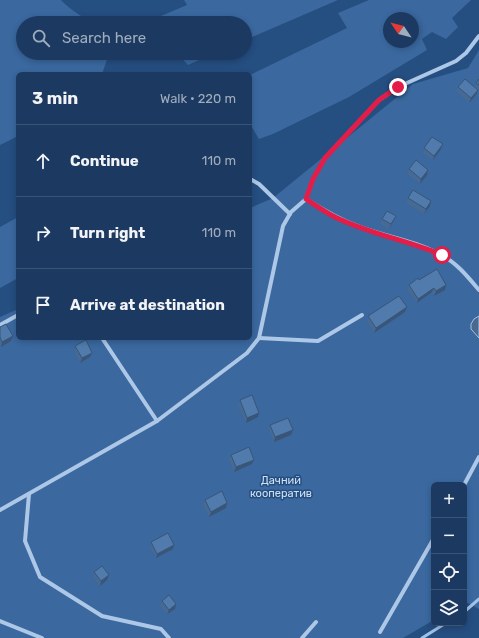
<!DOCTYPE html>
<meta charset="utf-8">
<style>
:root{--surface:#1c3a61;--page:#254167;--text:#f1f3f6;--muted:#a0adbd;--line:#3a5476}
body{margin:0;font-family:Rubik,sans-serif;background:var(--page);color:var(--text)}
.controls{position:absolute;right:12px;bottom:12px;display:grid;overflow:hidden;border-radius:6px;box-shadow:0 2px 6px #0003}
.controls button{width:36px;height:36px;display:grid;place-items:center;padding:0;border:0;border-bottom:1px solid var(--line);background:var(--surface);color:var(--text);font:20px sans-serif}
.compass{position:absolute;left:383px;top:12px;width:36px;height:36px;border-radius:50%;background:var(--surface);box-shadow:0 2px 6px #0003;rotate:305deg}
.stop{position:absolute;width:12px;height:12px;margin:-9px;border:3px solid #e11d48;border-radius:50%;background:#fff}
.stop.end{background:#e11d48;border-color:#fff;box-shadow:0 1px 4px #0008}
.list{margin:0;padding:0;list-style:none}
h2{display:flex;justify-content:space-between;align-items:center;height:52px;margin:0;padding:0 16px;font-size:17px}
h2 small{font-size:13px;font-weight:400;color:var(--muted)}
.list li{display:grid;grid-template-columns:26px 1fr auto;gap:12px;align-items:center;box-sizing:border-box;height:72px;padding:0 16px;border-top:1px solid var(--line)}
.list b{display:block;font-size:15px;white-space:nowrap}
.list em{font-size:13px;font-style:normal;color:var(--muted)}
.icon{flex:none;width:22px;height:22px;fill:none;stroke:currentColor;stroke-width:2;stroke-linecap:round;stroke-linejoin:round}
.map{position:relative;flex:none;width:479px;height:638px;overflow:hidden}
.search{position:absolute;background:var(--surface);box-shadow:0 2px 6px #0003;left:16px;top:16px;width:236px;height:44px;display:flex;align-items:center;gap:10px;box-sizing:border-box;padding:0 14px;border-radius:22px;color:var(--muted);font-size:15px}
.panel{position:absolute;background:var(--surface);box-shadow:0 2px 6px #0003;left:16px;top:72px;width:236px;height:268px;border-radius:6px}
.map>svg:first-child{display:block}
.green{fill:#3a689f;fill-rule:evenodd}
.water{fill:#4b698e;stroke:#a1c2e7}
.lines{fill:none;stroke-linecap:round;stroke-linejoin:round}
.stream{stroke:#a1c2e7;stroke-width:3}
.minor{stroke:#adc7e7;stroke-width:4}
.wall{fill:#466a94}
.shaded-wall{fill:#395678}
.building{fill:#517bac;stroke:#395678}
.route{stroke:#e11d48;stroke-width:5}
.labels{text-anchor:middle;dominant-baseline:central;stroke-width:3;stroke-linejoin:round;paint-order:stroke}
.park-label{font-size:11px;fill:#d0e1f5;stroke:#254e81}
</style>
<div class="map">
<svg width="479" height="638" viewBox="0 0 479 638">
<rect width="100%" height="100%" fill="#254e81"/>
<g class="green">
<path d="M0 0H61C70 10 80 14 90 23H23V53H109V54L102 74H18V136L0 145Z"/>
<polygon points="184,0 338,0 245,40 245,23 150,23 149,21 187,5"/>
<path d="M369 0H471L452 18 458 27 446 39 432 32 422 39 427 50 349 97 273 134 259 139 250 124V75L347 28 338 13ZM389 18H413V42H389Z"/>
<polygon points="479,50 479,609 466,602 464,603 464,485 434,485 434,620 403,638 0,638 0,317 18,309 18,338 250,338 250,208 273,198 413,84 468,68"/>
<polygon points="177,53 215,53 188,65"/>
<polygon points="18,217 18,278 0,288 0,227"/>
</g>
<polygon class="water" points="479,316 479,338 471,329 471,324 474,319"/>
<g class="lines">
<g class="stream">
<polyline points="464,612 479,599"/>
<polyline points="422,638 446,623"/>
</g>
<g class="minor">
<polyline points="250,179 259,184 290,214"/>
<path d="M306 199C323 210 340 220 360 227 387 237 416 241 441 255 457 263 468 277 479 290"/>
<polyline points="0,325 18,315"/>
<polyline points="102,338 157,421"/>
<polyline points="259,338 318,341 362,315"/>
<polyline points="464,485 479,457"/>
<polyline points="29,494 25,541 40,577 102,616 161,629 169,638"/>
<polyline points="0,510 157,421 247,353 259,338 283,226 291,212 306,199 313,179 325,158 379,100 398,87 456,61 466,53 479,36"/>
<polyline points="0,621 42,638"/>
<polyline points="380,632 434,538"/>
<polyline points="302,638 316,622"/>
</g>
</g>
<g class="wall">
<polygon points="479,79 479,92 478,91 476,95 469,103 456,91 458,87 475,87 476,83"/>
<polygon points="424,148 441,149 433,160 422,153"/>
<polygon points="409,169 428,170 427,175 420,184 407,174"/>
<polygon points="408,198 431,201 430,206 424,214 406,203"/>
<polygon points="382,219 394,220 389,229 380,224"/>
<polygon points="419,280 446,285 445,290 434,296 432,292 417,303 407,290 409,285"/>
<polygon points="407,307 405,312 374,333 367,321 368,316"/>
<polygon points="0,327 11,341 1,347 0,345"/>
<polygon points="75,346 92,353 90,357 80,363 74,351"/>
<polygon points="240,400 258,417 246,423 238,405"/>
<polygon points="270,425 293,430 291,435 274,442 269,430"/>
<polygon points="231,455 254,460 252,464 234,472 229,460"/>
<polygon points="205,500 227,503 226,508 209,517 203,505"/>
<polygon points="151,542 173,549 156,558 150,547"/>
<polygon points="94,572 107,580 100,586 93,577"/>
<polygon points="162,601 175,609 167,614 160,606"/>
</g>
<g class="shaded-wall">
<polygon points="478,90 476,95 469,103 471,98"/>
<polygon points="443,144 441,149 433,160 434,156"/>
<polygon points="428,170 427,175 420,184 421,179"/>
<polygon points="431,201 430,206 424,214 426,209"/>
<polygon points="396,216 394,220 389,229 391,224"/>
<polygon points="446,285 445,290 434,296 436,291"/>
<polygon points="434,288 432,292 417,303 418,299"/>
<polygon points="407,307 405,312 374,333 376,328"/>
<polygon points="13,336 11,341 1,347 2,342"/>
<polygon points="92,353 90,357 80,363 82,358"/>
<polygon points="259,413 258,417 246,423 247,418"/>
<polygon points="293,430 291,435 274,442 275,437"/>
<polygon points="254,460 252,464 234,472 236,467"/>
<polygon points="227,503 226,508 209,517 211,512"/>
<polygon points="174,545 173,549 156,558 157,554"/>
<polygon points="109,575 107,580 100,586 101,581"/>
<polygon points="176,604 175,609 167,614 169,610"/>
</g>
<g class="building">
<polygon points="465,79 478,90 471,98 458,87"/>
<polygon points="479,79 479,85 476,83"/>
<polygon points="432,137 443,144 434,156 424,148"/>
<polygon points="416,160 428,170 421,179 409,169"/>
<polygon points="413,190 431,201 426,209 408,198"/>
<polygon points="387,211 396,216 391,224 382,219"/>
<polygon points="437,269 446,285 436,291 434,288 418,299 409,285 418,278 419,280"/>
<polygon points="399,296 407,307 376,328 368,316"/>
<polygon points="6,324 13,336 2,342 0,337 0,327"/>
<polygon points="86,340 92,353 82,358 75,346"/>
<polygon points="252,395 259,413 247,418 240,400"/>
<polygon points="288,418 293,430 275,437 270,425"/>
<polygon points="249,447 254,460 236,467 231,455"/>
<polygon points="222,491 227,503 211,512 205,500"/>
<polygon points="168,533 174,545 157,554 151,542"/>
<polygon points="102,566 109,575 101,581 94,572"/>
<polygon points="169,595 176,604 169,610 162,601"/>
</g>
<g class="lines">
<path class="route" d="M398 87 379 100 325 158 313 179 306 199C315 205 325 212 335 217 369 234 407 240 442 255"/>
</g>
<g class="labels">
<g class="park-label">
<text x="281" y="480">Дачний<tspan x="281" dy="13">кооператив</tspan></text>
</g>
</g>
</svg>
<div class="controls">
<button>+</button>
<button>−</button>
<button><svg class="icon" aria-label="locate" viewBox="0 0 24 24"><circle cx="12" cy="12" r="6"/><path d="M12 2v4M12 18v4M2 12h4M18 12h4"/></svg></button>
<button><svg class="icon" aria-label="layers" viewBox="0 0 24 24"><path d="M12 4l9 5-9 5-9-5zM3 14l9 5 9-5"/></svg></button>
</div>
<svg class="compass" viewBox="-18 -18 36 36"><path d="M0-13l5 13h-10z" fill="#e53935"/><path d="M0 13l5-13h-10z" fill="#a0adbd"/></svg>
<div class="stop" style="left:442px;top:255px"></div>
<div class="stop end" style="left:398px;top:87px"></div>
<div class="search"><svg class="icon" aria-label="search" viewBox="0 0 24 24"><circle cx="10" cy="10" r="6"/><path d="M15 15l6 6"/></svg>Search here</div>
<section class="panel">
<h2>3 min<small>Walk · 220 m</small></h2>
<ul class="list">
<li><svg class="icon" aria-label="ahead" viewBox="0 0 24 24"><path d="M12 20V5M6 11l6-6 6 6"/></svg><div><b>Continue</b></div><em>110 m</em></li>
<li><svg class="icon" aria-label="right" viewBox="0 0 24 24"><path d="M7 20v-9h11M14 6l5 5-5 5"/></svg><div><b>Turn right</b></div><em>110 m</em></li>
<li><svg class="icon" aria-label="arrive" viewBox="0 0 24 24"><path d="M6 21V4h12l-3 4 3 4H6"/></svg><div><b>Arrive at destination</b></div></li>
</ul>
</section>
</div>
